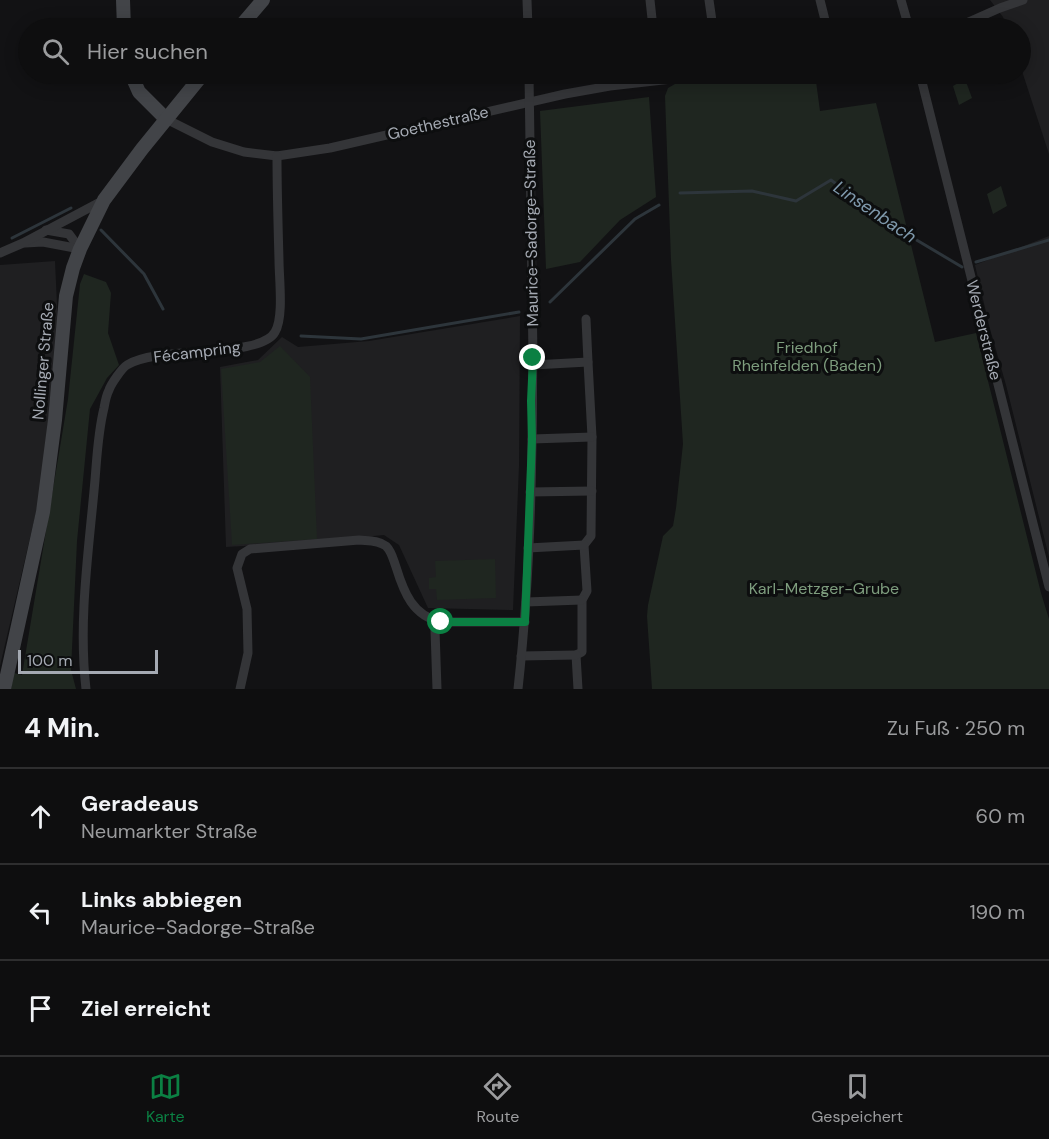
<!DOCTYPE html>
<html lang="de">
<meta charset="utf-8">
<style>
:root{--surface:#0e0e0f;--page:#171718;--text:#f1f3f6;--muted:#9b9c9e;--line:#2e2e2f;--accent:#0b8043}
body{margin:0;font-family:"DM Sans",sans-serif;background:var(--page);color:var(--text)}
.scale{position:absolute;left:18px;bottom:15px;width:140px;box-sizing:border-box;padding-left:6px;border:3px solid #a5aab3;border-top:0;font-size:16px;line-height:21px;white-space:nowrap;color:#a5aab3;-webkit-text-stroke:4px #0d0e0f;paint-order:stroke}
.stop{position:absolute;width:18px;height:18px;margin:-14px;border:4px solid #0b8043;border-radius:50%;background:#fff}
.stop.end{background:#0b8043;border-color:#fff;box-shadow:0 2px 6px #0008}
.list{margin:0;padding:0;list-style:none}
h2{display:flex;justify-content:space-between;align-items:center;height:78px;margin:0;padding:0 24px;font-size:26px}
h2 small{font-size:20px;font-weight:400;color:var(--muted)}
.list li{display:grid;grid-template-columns:39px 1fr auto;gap:18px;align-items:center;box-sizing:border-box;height:96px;padding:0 24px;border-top:2px solid var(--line)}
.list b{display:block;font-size:22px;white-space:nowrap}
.list p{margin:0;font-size:20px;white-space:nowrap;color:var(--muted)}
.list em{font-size:20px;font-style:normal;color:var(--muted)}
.icon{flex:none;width:33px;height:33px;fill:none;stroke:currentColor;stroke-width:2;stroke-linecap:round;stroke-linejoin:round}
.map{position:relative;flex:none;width:1049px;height:689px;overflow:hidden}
.search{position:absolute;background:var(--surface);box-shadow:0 3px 15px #0003;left:18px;right:18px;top:18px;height:66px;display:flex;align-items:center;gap:15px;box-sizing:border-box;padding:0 21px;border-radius:33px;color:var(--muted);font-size:22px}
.sheet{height:366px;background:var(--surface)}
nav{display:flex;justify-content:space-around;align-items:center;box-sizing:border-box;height:84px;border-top:2px solid var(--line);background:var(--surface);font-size:16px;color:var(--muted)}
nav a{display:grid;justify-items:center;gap:3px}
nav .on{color:var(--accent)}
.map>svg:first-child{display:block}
.built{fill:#1f1f21}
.green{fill:#1f2620}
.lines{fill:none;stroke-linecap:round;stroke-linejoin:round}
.stream{stroke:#2d353b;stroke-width:3}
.street{stroke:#343538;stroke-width:9}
.secondary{stroke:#424448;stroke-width:14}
.route{stroke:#0b8043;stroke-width:8}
.labels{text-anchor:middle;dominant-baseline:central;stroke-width:6;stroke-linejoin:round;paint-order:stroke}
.street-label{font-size:16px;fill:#a5aab3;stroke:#0d0e0f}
.park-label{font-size:16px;fill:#7e9d7e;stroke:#0d0e0f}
.water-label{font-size:18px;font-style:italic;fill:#7f99ac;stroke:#0d0e0f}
</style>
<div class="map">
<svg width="1049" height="689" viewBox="0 0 1049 689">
<rect width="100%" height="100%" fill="#121214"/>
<g class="built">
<polygon points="990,0 1049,0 1049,154 1021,68 1020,28 1007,28 1003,17"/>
<polygon points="1049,236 1049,557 1006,385 990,329 975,265"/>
<polygon points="55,261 58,327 41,491 0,666 0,265"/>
<polygon points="520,316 519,466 513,610 428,608 399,545 384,535 322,541 226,547 220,367 258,360 282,337 298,347 369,341"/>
</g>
<g class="green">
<polygon points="759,74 815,74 820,111 876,103 935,342 976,333 1041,593 1049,619 1049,689 652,689 647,616 648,605 663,536 673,526 676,508 683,444 671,260 665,96 668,88 675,84"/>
<polygon points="965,79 972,98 959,105 953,86"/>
<polygon points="649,97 656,197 620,220 580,262 546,269 540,111"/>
<polygon points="1001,186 1007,206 993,214 987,194"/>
<polygon points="84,274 106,282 111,293 108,333 119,365 107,378 90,409 77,541 71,670 76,689 11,689 14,673 22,675 68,399 80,284"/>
<polygon points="280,346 310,377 317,539 232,545 221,369 260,362"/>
<polygon points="495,559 496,598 437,600 436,589 429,589 429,578 436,577 435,561"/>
</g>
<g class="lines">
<g class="stream">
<polyline points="680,193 752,191 796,201 831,180 893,226 962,267"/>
<polyline points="101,230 144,274 163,309"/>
<polyline points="12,238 71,208"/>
<polyline points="976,262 1049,240"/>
<polyline points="550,302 635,219 659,205"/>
<polyline points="301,336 361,339 519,312"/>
</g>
<g class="street">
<polyline points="527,0 528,28"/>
<polyline points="650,0 653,28"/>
<polyline points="709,0 713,28"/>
<polyline points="820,0 827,28"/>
<polyline points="901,0 909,28"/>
<polyline points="955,28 1000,8 1023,0"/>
<polyline points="920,74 1049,587"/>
<polyline points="166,119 212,142 244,152 277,156 330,148 565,94 610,86 716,74"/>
<polyline points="46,230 69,234 80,249"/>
<polyline points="25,243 43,242 80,249"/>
<polyline points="0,253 23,243 104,200"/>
<polyline points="586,319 588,362"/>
<polyline points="533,365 588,362 592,437 591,536 584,545 587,591 582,600 582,652 576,655 578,689"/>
<polyline points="532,439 592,437"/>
<polyline points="530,492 592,491"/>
<polyline points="528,548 584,545"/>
<polyline points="526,602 582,600"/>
<polyline points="521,656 576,655"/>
<path d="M86 689C78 620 89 549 95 480 97 456 98 432 104 408 105 402 106 396 109 390 111 384 122 368 127 365 158 345 260 359 275 332 284 317 279 279 279 260 278 225 277 190 277 156"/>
<path d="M240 689 248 653 247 609 237 568 242 554 250 549 359 540C368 541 378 540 386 546 392 552 393 559 396 567 404 593 413 616 441 622H525"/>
<polyline points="437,689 435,630 441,622"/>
<path d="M518 689C527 607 531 523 532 441 533 413 532 385 533 358L529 74"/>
</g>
<g class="secondary">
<polyline points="123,0 124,28"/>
<polyline points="239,28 263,0"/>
<polyline points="131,74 139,92 166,119"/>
<polyline points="4,689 43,512 55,420 66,296 73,268 80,249 104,200 142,149 203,74"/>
</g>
</g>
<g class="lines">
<polyline class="route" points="441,622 525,622 532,439 531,401 533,358"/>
</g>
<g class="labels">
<g class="street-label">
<text transform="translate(438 123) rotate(-13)">Goethestraße</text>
<text transform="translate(531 233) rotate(-91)">Maurice-Sadorge-Straße</text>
<text transform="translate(984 330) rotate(76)">Werderstraße</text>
<text transform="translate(197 352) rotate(-7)">Fécampring</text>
<text transform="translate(43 361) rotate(-85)">Nollinger Straße</text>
</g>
<g class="park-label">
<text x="807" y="347">Friedhof<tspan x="807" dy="18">Rheinfelden (Baden)</tspan></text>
<text x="824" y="588">Karl-Metzger-Grube</text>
</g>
<g class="water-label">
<text transform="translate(875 212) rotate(34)">Linsenbach</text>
</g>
</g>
</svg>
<div class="scale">100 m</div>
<div class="stop" style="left:441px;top:622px"></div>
<div class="stop end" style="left:533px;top:358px"></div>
<div class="search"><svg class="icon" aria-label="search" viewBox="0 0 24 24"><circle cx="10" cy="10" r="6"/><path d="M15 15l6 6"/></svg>Hier suchen</div>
</div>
<section class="sheet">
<h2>4 Min.<small>Zu Fuß · 250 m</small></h2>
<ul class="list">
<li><svg class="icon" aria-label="ahead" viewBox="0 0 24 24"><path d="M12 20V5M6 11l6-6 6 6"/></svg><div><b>Geradeaus</b><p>Neumarkter Straße</p></div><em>60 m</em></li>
<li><svg class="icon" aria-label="left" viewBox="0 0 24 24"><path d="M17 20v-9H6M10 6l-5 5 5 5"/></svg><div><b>Links abbiegen</b><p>Maurice-Sadorge-Straße</p></div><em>190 m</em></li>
<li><svg class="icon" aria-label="arrive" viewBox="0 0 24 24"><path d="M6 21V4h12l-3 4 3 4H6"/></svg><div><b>Ziel erreicht</b></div></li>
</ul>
</section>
<nav>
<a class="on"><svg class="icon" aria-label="map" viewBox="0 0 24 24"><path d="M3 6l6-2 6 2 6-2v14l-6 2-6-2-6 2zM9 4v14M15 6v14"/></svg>Karte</a>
<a><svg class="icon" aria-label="directions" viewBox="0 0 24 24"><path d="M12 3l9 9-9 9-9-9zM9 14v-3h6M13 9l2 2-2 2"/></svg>Route</a>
<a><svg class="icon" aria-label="saved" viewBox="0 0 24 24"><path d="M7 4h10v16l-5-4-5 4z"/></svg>Gespeichert</a>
</nav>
